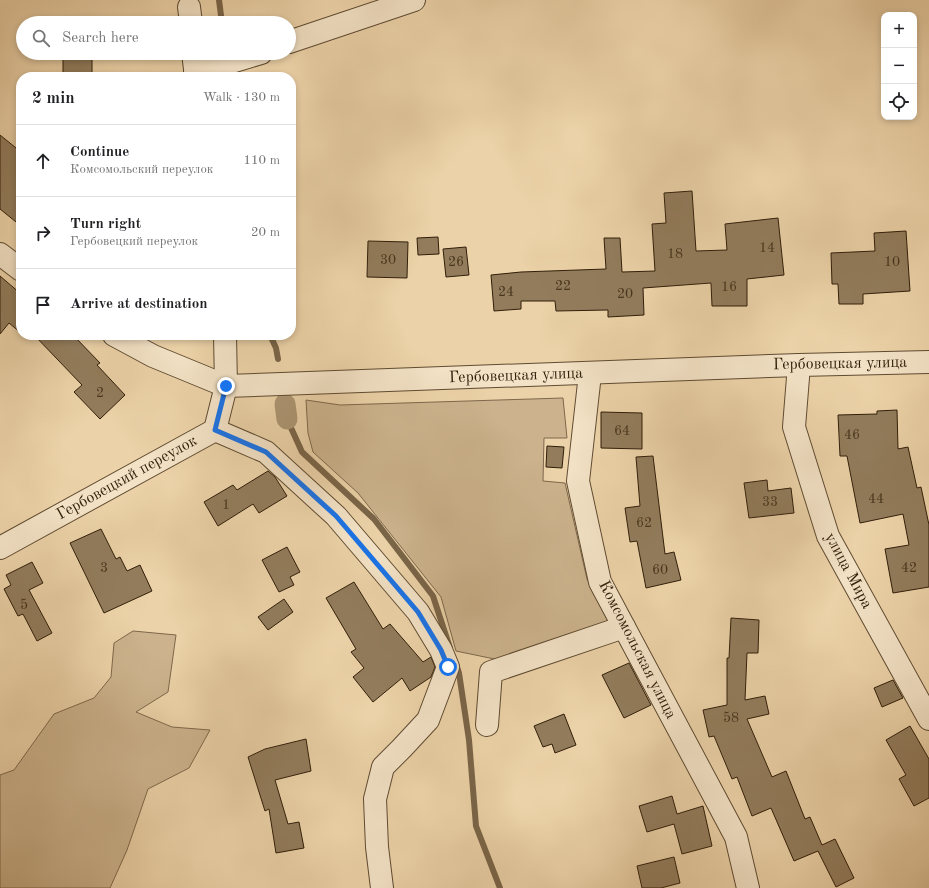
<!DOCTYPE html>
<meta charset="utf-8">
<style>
:root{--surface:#fff;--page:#f6f6f6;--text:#202124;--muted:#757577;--line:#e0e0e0}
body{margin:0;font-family:"Old Standard TT",serif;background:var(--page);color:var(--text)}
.controls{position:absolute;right:12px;top:12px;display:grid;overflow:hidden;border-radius:8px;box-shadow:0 2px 6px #0003}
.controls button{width:36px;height:36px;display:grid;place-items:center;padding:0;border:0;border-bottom:1px solid var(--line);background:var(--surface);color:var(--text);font:20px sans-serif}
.stop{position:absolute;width:12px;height:12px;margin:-9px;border:3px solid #1a73e8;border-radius:50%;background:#fff}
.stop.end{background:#1a73e8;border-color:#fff;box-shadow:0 1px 4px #0008}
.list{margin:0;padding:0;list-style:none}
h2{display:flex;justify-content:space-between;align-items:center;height:52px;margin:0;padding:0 16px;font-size:17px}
h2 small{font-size:13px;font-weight:400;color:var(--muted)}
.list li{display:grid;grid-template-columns:26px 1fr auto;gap:12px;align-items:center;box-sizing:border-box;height:72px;padding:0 16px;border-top:1px solid var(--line)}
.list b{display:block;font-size:15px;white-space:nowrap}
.list p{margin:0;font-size:13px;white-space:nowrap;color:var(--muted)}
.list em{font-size:13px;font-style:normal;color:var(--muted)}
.icon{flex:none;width:22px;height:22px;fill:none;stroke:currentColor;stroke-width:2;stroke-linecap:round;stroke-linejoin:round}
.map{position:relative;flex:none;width:929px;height:888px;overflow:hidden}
.search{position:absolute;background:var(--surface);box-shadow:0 2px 6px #0003;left:16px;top:16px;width:280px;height:44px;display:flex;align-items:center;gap:10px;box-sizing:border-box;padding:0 14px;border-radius:22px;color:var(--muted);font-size:15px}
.panel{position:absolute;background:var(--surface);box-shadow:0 2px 6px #0003;left:16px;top:72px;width:280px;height:268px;border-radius:16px}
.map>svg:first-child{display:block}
.green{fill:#ccb38d;stroke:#7e684b}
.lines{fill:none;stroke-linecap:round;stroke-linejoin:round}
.stream{stroke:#7a6548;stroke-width:6}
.canal{stroke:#ac9572;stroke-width:21}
.building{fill:#927c5c;stroke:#301e09}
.minor-casing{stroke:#5f4b31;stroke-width:24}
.minor{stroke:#f3e2c6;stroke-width:22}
.route{stroke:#1a73e8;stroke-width:5}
.labels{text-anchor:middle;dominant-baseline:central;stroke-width:3;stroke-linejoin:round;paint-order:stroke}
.number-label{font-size:14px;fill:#48361e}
.street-label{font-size:16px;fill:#301e09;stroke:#f3e2c6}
</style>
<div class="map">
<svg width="929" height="888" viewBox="0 0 929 888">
<rect width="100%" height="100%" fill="#ecd2a8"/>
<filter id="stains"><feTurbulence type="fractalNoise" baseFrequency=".005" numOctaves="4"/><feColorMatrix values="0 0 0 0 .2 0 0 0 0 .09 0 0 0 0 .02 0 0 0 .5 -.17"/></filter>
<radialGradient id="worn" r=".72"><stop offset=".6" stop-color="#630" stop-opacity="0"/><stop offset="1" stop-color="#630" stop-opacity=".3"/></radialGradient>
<g class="green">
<polygon points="563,398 567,438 544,438 543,481 565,483 587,579 609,623 504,661 456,651 441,597 358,493 313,452 308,433 306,400 340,405"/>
<polygon points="133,631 176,635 168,692 136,712 172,727 210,730 189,768 148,789 127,850 110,888 0,888 0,775 14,770 54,714 94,698 111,677 114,643"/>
</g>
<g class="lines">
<g class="stream">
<polyline points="219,0 222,23"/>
<polyline points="228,66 229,77"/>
<polyline points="270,335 276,348 278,359"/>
<polyline points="287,419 302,452 374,519 433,596 450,648"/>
<polyline points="456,664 459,673 469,740 476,826 500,888"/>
</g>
<polyline class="canal" points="285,404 287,419"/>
</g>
<g class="building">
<polygon points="63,53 92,53 92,76 63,75"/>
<polygon points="0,135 21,152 21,226 0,209"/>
<polygon points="692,191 696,251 727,250 725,224 778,218 784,275 747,279 747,306 712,306 711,283 643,288 644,315 608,317 608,310 556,311 555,301 521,301 521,309 494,311 491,275 521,272 606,269 604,238 620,238 622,272 655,271 652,224 666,223 664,193"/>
<polygon points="906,231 910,291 863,294 863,304 839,304 838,284 832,284 831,253 875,251 874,233"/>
<polygon points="438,237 439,254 418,255 417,238"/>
<polygon points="368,241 408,242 407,278 367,277"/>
<polygon points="466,247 469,275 446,277 443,249"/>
<polygon points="0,276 21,294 21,333 9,323 0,334"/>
<polygon points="34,335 73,335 100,363 97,365 125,395 100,419 74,392 82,385"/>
<polygon points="897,410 898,449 908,447 917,488 921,487 929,525 929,587 893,593 885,549 909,545 903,514 860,523 847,456 840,456 838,415 877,414 877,411"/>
<polygon points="601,412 642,413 642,449 601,448"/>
<polygon points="547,446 564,447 562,468 546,467"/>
<polygon points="653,456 665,554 674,552 681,580 646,588 637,541 630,542 625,508 640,506 636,457"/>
<polygon points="268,471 275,477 287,496 259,513 253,504 218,526 204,502 233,485 237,490"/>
<polygon points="767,480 768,491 791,488 794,513 749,518 744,483"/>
<polygon points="101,529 116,559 120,557 127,571 140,565 152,591 104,613 70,543"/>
<polygon points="287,547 300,572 290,577 294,585 279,592 262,560"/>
<polygon points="32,562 43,583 29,590 52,633 37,641 23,614 18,616 4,589 11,585 6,575"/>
<polygon points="354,582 383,629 390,624 423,662 431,657 435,667 431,677 410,691 402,678 373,702 353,677 364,668 351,652 356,649 326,598"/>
<polygon points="284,599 293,612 268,630 258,617"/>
<polygon points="731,618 759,620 758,653 747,653 745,700 765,696 769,714 747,719 772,777 786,771 805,819 810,817 822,845 835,839 854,878 836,887 818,851 794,861 771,808 752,816 737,777 732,779 714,736 709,737 703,710 727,705 727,658 729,658"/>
<polygon points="629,663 651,705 624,718 602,675"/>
<polygon points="893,680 903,698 882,707 874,688"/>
<polygon points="564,714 576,745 555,753 552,744 543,747 534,726"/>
<polygon points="910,726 929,759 929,798 914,806 899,779 906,775 886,740"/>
<polygon points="306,739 311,771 275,780 288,824 299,822 304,848 276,853 269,809 265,811 248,757 265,749"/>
<polygon points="672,796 677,814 703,806 712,846 682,854 674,824 647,832 639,806"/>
<polygon points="674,857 680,883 661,888 642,888 637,866"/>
</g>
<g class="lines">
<g class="minor-casing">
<g id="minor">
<polyline points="189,7 191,23"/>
<polyline points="289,42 414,0"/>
<polyline points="193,53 196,77"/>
<polyline points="195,73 261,53"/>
<polyline points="0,254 21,270"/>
<polyline points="114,335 153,356 226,386 799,365 929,362"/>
<polyline points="799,365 794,427 828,536 929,719"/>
<polyline points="590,374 578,481 600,582 736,837 748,888"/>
<polyline points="215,430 266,452 336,516 418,612 441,650 448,667 428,720 402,748 383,767 375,799 377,847 382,888"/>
<polyline points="0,548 215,430 226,386 225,335"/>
<polyline points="487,725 491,672 624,627"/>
</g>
</g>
<use href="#minor" class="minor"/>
</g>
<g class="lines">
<polyline class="route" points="226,386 215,430 266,452 336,516 418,612 441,650 448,667"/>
</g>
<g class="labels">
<g class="number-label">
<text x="767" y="248">14</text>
<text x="675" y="254">18</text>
<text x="388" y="260">30</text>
<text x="456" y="262">26</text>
<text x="892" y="262">10</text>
<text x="563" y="286">22</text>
<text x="729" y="287">16</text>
<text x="506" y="292">24</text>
<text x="625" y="294">20</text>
<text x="100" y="393">2</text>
<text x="622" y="431">64</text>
<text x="852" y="435">46</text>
<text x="876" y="499">44</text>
<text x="770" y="502">33</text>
<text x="226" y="505">1</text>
<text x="644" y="523">62</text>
<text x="104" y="568">3</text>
<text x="909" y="568">42</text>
<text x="660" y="570">60</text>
<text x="24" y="605">5</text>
<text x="731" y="718">58</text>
</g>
<g class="street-label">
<text transform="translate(840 364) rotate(-1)">Гербовецкая улица</text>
<text transform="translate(516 376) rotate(-2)">Гербовецкая улица</text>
<text transform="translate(127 478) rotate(-29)">Гербовецкий переулок</text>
<text transform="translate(848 571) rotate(62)">улица Мира</text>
<text transform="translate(637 650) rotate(63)">Комсомольская улица</text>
</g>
</g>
<rect width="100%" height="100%" filter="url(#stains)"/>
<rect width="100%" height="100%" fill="url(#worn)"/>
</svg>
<div class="controls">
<button>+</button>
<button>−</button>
<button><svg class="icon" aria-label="locate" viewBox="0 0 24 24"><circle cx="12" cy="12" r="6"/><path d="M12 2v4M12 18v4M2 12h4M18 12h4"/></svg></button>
</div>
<div class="stop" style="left:448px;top:667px"></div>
<div class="stop end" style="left:226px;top:386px"></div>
<div class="search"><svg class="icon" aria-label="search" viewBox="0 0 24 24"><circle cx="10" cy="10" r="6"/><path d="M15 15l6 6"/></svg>Search here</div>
<section class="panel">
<h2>2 min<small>Walk · 130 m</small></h2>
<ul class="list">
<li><svg class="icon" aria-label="ahead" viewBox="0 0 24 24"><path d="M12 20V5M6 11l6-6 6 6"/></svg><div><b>Continue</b><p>Комсомольский переулок</p></div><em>110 m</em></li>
<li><svg class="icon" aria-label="right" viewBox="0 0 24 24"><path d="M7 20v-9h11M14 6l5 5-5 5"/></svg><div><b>Turn right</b><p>Гербовецкий переулок</p></div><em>20 m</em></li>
<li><svg class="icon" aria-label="arrive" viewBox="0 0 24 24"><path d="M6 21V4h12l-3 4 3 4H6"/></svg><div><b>Arrive at destination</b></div></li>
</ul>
</section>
</div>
